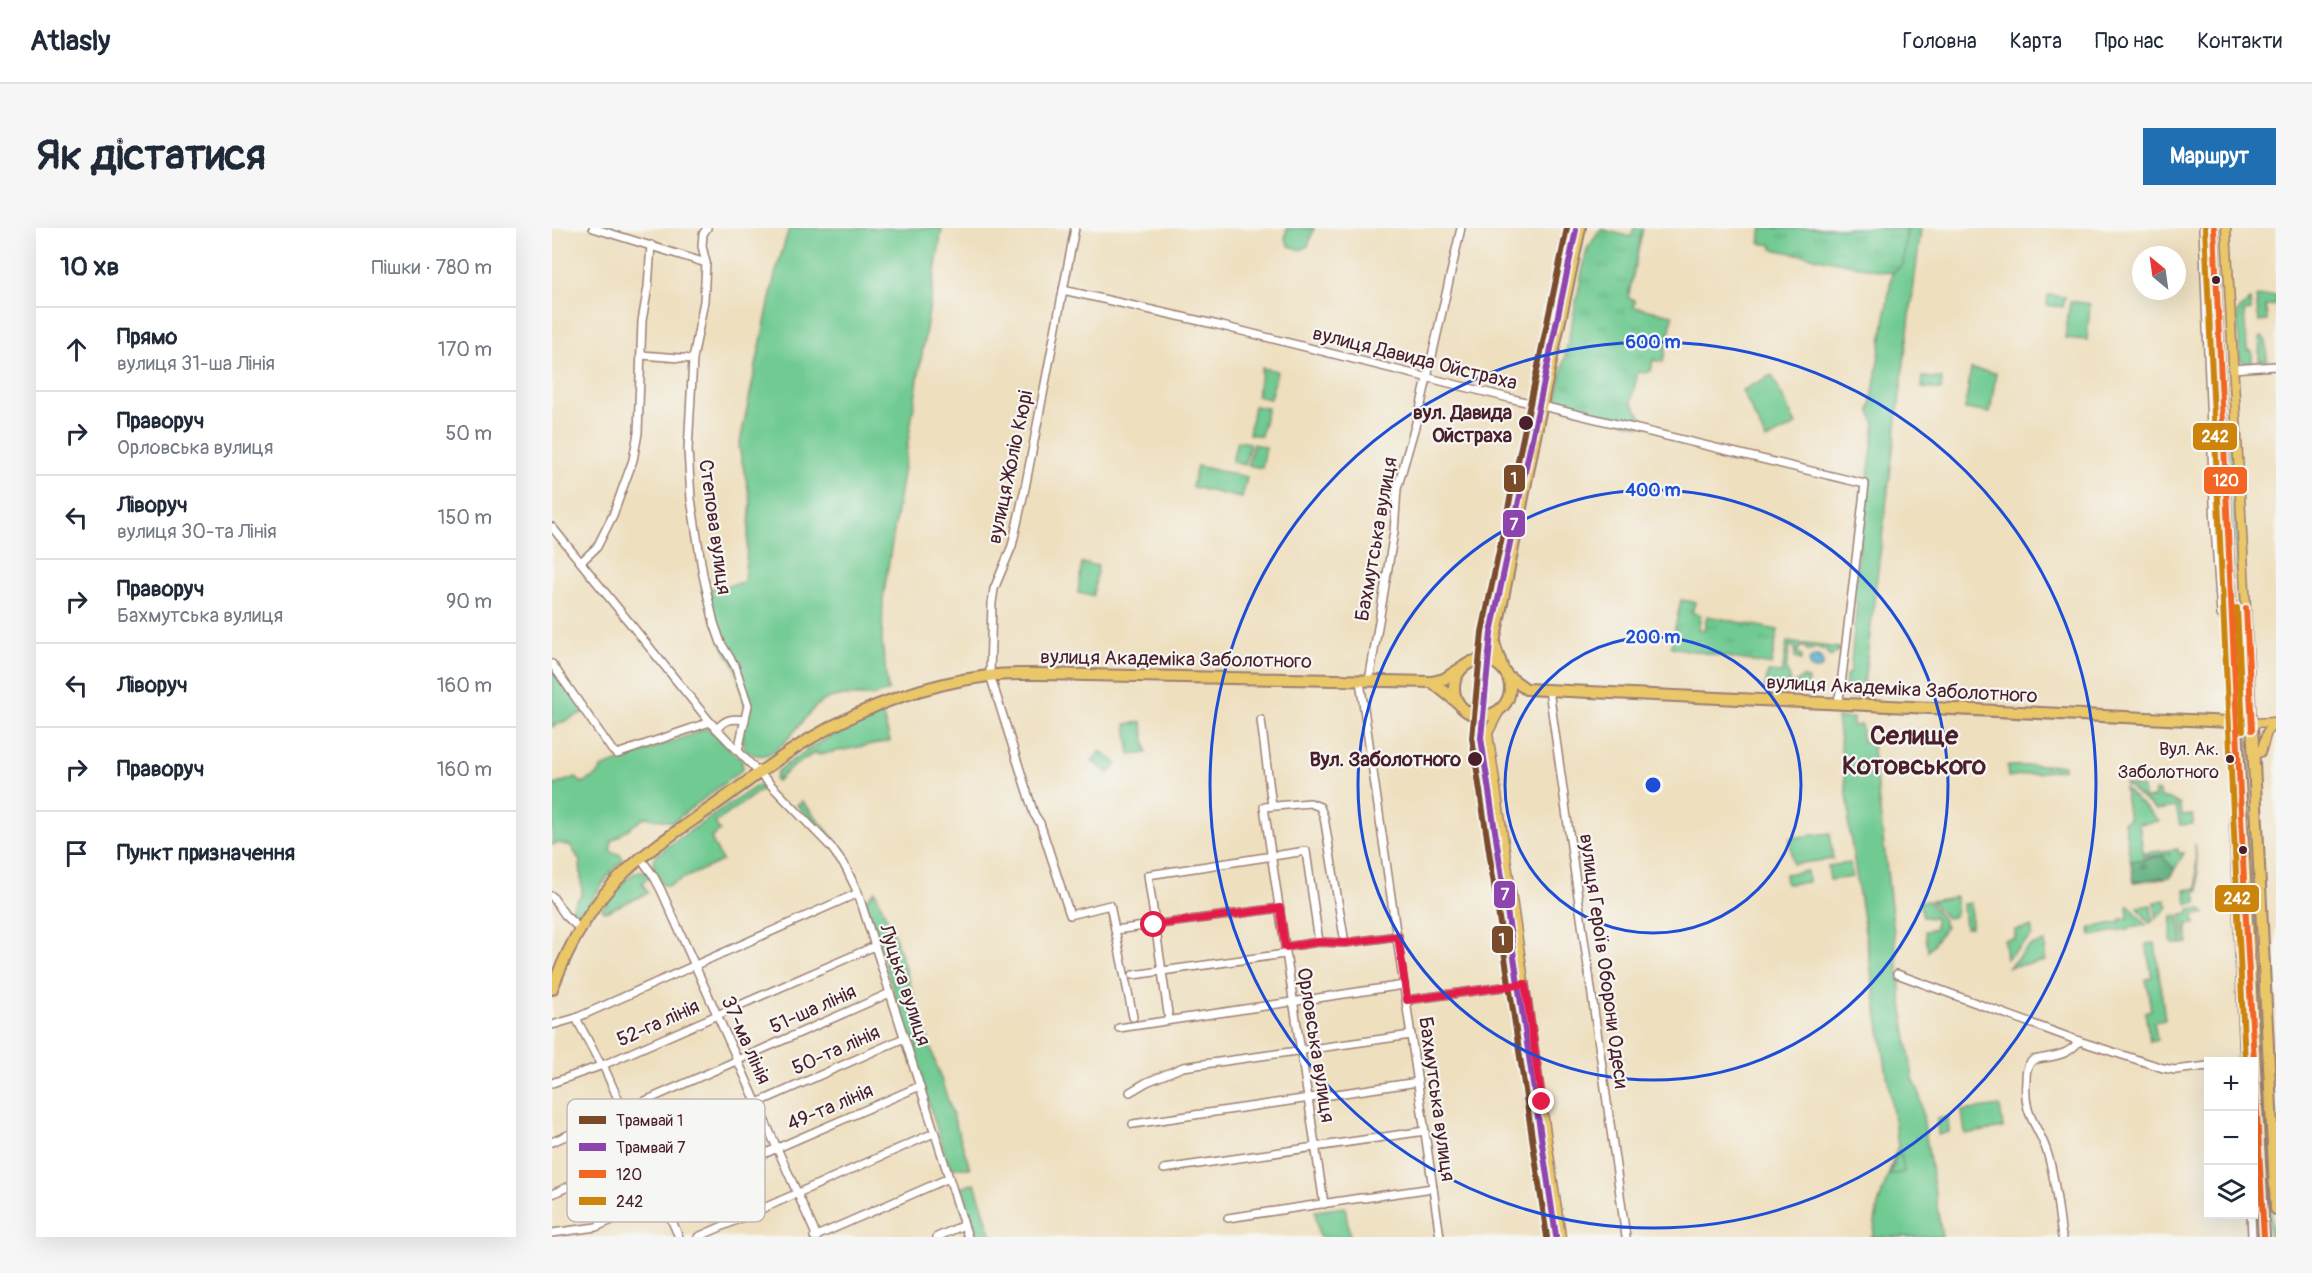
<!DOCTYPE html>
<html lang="uk">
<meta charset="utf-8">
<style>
:root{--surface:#fff;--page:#f6f6f7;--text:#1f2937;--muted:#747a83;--line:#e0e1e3;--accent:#1f6fb2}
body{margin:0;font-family:Pangolin,sans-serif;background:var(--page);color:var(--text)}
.controls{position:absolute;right:18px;bottom:18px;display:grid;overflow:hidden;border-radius:0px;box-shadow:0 6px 24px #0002}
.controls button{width:54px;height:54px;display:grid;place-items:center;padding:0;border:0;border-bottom:2px solid var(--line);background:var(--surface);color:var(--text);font:30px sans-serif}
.compass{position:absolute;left:1580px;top:18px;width:54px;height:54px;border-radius:50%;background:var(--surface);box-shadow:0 6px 24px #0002;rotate:331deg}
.stop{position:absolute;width:18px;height:18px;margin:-14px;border:4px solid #e11d48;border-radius:50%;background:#fff}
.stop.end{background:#e11d48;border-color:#fff;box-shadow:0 2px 6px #0008}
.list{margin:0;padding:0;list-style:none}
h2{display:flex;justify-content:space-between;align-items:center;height:78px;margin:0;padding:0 24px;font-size:26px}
h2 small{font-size:20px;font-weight:400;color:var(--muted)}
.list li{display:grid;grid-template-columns:39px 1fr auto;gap:18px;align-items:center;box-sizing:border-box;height:84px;padding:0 24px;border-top:2px solid var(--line)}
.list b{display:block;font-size:22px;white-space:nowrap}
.list p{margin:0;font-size:20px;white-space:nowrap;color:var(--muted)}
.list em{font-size:20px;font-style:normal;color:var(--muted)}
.icon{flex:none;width:33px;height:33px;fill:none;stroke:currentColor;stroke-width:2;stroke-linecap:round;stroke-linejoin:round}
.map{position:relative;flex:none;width:1724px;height:1009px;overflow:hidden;border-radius:0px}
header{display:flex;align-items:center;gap:36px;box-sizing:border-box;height:84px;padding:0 30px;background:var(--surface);border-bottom:2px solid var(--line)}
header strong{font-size:28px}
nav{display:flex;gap:33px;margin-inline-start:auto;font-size:21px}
.intro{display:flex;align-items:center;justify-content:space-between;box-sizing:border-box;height:144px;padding:0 36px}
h1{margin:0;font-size:42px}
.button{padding:15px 27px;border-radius:0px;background:var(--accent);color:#fff;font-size:21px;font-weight:700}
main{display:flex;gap:36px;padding:0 36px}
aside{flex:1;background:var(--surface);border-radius:0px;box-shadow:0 6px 24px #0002}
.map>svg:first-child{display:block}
.green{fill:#70ca92;stroke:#5d745e;stroke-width:1.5}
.forest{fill:url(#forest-firs);stroke:#536654;stroke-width:1.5}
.park{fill:url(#park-tufts);stroke:#5d745e;stroke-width:1.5}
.water{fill:url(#water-waves);stroke:#4e687e;stroke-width:1.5}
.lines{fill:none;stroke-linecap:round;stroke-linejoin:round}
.minor-casing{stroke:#9c7f74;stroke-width:10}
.major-casing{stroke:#9c7f74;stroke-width:11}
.highway-casing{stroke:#9c7f74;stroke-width:14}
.minor{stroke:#fff;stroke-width:7}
.major{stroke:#eac769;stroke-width:8}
.highway{stroke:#eac769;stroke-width:10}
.bus-1-casing{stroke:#f6f6f2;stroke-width:10}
.bus-2-casing{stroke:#f6f6f2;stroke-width:10}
.bus-1{stroke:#f26522;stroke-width:6}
.bus-2{stroke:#cc840b;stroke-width:6}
.tram-1-casing{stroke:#f6f6f2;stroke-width:10}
.tram-2-casing{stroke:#f6f6f2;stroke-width:10}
.tram-1{stroke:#7a4b2a;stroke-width:6}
.tram-2{stroke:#8e44ad;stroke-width:6}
.route{stroke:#e11d48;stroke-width:8}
.ring{fill:none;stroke:#1d4ed8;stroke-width:3}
.bus-dot{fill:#4a1f2b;stroke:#f6f6f2;stroke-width:2}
.labels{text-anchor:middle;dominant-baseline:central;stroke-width:4.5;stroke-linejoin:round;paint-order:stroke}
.bus-label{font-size:18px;fill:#4a1f2b;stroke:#f6f6f2;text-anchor:end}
.street-label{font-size:20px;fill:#4a1f2b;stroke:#f6f6f2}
.stop-label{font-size:20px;font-weight:bold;fill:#4a1f2b;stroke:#f6f6f2;text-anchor:end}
.district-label{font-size:26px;font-weight:bold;fill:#4a1f2b;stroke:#f6f6f2}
.key{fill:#f6f6f2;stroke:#c2b6b6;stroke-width:1.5}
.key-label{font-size:16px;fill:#4a1f2b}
.centre{fill:#1d4ed8;stroke:#f6f6f2;stroke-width:3}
.ring-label{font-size:18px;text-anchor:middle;font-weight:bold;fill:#1d4ed8;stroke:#f6f6f2;stroke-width:4.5;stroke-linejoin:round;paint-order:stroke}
.line-badge{stroke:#f6f6f2;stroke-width:2}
.badge-label{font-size:16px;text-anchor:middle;font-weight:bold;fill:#fff}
</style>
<header>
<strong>Atlasly</strong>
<nav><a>Головна</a><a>Карта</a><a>Про нас</a><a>Контакти</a></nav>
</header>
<div class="intro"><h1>Як дістатися</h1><a class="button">Маршрут</a></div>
<main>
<aside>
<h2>10 хв<small>Пішки · 780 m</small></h2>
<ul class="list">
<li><svg class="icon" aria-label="ahead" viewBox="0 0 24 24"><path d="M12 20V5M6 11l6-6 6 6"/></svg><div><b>Прямо</b><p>вулиця 31-ша Лінія</p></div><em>170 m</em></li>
<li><svg class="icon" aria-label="right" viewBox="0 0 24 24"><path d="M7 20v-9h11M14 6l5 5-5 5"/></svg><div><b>Праворуч</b><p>Орловська вулиця</p></div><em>50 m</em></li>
<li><svg class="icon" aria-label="left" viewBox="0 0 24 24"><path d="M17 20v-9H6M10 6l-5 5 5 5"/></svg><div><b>Ліворуч</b><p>вулиця 30-та Лінія</p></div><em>150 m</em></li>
<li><svg class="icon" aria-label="right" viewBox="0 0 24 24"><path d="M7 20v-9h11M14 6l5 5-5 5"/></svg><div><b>Праворуч</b><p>Бахмутська вулиця</p></div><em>90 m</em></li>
<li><svg class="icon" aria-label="left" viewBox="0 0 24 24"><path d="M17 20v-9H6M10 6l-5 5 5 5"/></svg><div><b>Ліворуч</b></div><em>160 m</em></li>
<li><svg class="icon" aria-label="right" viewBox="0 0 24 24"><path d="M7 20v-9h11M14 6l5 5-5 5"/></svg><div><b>Праворуч</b></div><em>160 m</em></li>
<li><svg class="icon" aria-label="arrive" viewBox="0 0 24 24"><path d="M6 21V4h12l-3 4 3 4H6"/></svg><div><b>Пункт призначення</b></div></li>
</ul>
</aside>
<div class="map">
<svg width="1724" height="1009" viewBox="0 0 1724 1009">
<defs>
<pattern id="forest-firs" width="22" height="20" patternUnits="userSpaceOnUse" patternTransform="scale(1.5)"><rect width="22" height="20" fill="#5cae7c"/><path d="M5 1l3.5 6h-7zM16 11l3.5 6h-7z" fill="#4e8d66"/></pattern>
<pattern id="park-tufts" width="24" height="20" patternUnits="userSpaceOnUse" patternTransform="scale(1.5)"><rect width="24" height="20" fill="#70ca92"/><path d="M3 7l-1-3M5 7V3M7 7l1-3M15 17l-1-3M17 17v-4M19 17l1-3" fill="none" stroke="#62ad7e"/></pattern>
<pattern id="water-waves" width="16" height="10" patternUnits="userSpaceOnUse" patternTransform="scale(1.5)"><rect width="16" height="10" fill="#53b1d1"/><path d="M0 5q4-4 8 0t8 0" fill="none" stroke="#478faa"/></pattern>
</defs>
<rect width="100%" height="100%" fill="#f6f6f2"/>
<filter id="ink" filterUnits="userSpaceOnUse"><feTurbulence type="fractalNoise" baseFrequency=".0167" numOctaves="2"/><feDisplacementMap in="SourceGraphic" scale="12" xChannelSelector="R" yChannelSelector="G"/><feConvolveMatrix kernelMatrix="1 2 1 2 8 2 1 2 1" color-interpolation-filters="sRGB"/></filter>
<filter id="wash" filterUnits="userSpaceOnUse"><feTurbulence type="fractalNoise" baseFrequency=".008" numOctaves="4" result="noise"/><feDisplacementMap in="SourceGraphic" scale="24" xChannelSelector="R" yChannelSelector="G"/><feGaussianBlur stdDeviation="1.35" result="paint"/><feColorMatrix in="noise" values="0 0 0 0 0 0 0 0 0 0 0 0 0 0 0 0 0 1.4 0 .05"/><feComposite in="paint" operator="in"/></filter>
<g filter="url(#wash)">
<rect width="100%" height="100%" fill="#eedfbe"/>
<g class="green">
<path d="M237 0H390L331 371 330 414 336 463C330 465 324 468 318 468 301 469 283 464 268 475 247 490 224 545 193 522L190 504 195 482 183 438 169 415 154 362 192 354 199 274 187 219 223 47Z"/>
<polygon points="735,0 762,0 756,18 749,22 737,18 733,10"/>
<polygon points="1355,0 1369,0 1310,469 1296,469 1293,463 1294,447 1298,444 1305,374 1300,372 1323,196 1318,184 1340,45 1351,36"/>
<polygon points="1496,67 1513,69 1511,79 1495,77"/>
<polygon points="1724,67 1724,77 1714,78 1715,93 1707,94 1704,69"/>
<polygon points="1698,72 1699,83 1692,84 1695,122 1700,123 1700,134 1693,135 1688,131 1685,84"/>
<polygon points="1518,73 1538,76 1535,112 1513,110"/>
<polygon points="1708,109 1711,109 1714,113 1715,133 1707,132"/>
<polygon points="710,140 725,143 718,171 705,168"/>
<polygon points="1419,141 1444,145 1438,185 1413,181"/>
<polygon points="1220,147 1244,197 1214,212 1190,162"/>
<polygon points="702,178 715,180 709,208 697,206"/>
<polygon points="1678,178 1681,214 1695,479 1694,480 1692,479 1676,179"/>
<polygon points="685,213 698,215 693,237 680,234"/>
<polygon points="701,216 714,219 710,240 696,237"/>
<polygon points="645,238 695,249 690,270 640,259"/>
<polygon points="530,335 546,338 541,368 526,365"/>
<path d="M1235 414 1287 420 1286 423 1279 429C1273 420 1265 418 1256 423L1254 420 1249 418 1245 424 1250 429 1249 432 1243 430V419L1238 418 1234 441 1239 453 1229 461 1213 460 1216 444 1230 445Z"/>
<polygon points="0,436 34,483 0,499"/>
<polygon points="1251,449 1256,452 1255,462 1235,461"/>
<path d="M330 485 338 513 266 527 264 524 237 541 225 553 223 552 225 544C256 518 293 500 330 485Z"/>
<polygon points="1285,490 1301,490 1301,498 1309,497 1311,515 1320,514 1353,800 1361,850 1367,864 1390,1009 1317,1009 1321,1007 1326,977 1346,918 1296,593 1298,589"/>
<polygon points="590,494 595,525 578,527 574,496"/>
<polygon points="156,500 190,533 191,541 121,594 93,589 60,613 58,623 69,627 71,632 59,644 31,685 23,686 20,683 22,676 30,666 28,633 19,618 7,615 0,617 0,558 23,549 30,555 47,546 49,540"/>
<polygon points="1692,509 1696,509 1702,669 1699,668"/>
<polygon points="548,523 565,535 557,546 540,533"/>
<polygon points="1572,555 1591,560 1592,570 1602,570 1603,563 1607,564 1607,569 1618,571 1628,577 1629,587 1641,587 1641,596 1628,597 1624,579 1604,582"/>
<polygon points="206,557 213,559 163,595 168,603 159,610 170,633 115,658 109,656 101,638 102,630 116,618"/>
<polygon points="1572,560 1607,593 1587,596 1592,631 1619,626 1594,629 1593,625 1626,621 1626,625 1632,625 1618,649 1582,654 1572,593 1577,592"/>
<polygon points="250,573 283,612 272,607 245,577"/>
<polygon points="1278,605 1281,631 1241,636 1238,610"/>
<polygon points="1643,615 1647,662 1644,662 1645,675 1635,676 1633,662 1645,660"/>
<polygon points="1298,635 1300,649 1278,652 1276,638"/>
<path d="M87 643H94L98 649 90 655 96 665 53 684 50 681C60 667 71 650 87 643Z"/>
<polygon points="1255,643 1256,654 1234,656 1233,646"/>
<polygon points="323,663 343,710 418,940 400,940 395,933 313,673"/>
<polygon points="1404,669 1404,683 1401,689 1394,690 1379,673"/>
<polygon points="1613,672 1616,679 1604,690 1603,674"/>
<polygon points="1376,673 1392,693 1392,696 1394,699 1376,723 1373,703 1383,701 1383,690 1371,689 1367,674"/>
<polygon points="1575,678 1578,678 1594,697 1539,708 1538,700 1568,694 1569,691 1576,690"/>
<polygon points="1703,679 1704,680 1712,822 1708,822 1700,680"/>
<polygon points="1637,681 1649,681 1653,686 1642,686 1643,696 1635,696 1636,715 1631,716 1630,686 1637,685"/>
<polygon points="1627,687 1629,716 1622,716 1619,713 1620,688"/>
<polygon points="1480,699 1480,708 1454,731 1452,712 1463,710 1463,702"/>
<polygon points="1493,714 1493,733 1457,739 1478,718"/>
<polygon points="1603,715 1613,792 1602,794 1605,812 1598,814 1593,784 1599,782 1594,751 1600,749 1594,716"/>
<polygon points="1713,849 1721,1009 1717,1009 1709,850"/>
<polygon points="1448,878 1451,900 1413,906 1410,883"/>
<polygon points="423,955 440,1009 419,1009 406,969 408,960"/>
<polygon points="793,979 798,1009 767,1009 763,983"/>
</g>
<polygon class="forest" points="1610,628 1622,641 1618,649 1582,654 1579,633"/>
<g class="park">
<polygon points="1082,0 1091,0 1076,70 1083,72 1082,79 1121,87 1111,134 1101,132 1099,143 1096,143 1095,145 1086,144 1079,173 1091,191 1089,198 1003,177 1035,21 1049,1 1079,9"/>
<polygon points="1210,0 1355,0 1351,36 1340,45 1220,21 1220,17 1207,15"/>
<polygon points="1371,149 1390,151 1389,162 1370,160"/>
<polygon points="1129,372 1143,374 1140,385 1149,387 1146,401 1152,402 1155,388 1226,402 1219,437 1119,419"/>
<polygon points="1512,537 1512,541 1456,549 1455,538"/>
<polygon points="1419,675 1419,699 1413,700 1411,676"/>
<polygon points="1599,677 1601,693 1597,695 1586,679"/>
<polygon points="1396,889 1397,904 1386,907 1385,891"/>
<polygon points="1349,926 1352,944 1338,947 1344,927"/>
</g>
<circle class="water" cx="1264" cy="435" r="7"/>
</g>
<g filter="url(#ink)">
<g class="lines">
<g class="minor-casing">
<g id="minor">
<polyline points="41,0 154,35"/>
<polyline points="155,0 151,6 150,18 154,35 152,73 141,131 136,222 139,271 151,347 162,395 169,415 183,438 196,477 186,523"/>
<polyline points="523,0 473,260 460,318 442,361 440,375 438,447 482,586 488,595 518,687 558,677 581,789"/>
<polyline points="1651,0 1663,299 1669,387 1680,397"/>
<polyline points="511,62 666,97 953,169 1313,256 1288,465 1285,475"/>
<polyline points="89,127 141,131"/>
<polyline points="1680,141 1724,138"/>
<polyline points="0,299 158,494 279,619 294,640 306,665 416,1009"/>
<polyline points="29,334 45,319 61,287 81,232 86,205 90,93 96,59 99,17"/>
<polyline points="0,436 60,522 65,526 158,494"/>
<polyline points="808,453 888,1009"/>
<polyline points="817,453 842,304 845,261 868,181 909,0"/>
<polyline points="997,462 1074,1009"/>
<polyline points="709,492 720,578"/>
<path d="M165 501C173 491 180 490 193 492"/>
<polyline points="1688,577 1681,590 1692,834"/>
<polyline points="89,631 101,647 109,662 265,1009"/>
<polyline points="0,668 13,687 29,702"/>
<polyline points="563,702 728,680"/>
<polyline points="733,719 767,714 793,715 846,708"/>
<polyline points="1345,746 1527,813 1611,840 1623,842 1656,838"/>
<polyline points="581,747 733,726"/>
<polyline points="855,772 973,756"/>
<polyline points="24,790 49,837"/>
<polyline points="617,792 596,647 754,623 767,714"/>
<polyline points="0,797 24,790 306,665"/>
<polyline points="567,800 852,757"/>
<polyline points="51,837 127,1009"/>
<polyline points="0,855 51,837 323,718"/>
<polyline points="578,864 595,854 631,839 859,807"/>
<polyline points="581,896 866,854"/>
<polyline points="0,914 338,765"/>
<polyline points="612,941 873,903"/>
<polyline points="0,966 352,810"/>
<polyline points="812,970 881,960"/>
<polyline points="772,976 712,579 758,575 768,579 772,589 793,715"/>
<polyline points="1699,986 1700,1009"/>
<polyline points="676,990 809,970"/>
<polyline points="0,1005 44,999 368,858"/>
<polyline points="146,1009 382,905"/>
<polyline points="262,1009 397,950"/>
<polyline points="385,1009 412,997"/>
<path d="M1510 1009C1506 982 1504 953 1496 927 1487 896 1471 891 1474 853 1474 845 1474 838 1481 832 1498 828 1516 829 1527 813"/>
</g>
</g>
<g class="major-casing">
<g id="major">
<polyline points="1662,0 1685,495"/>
<polyline points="1674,0 1700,495 1724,494"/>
<polyline points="920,487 936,505 1009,1009"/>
<polyline points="936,505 948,482"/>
<polyline points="1701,527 1709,524 1715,504 1722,494"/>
</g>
</g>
<g class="highway-casing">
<g id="highway">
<circle cx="930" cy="460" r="28"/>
<polyline points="951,441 942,415 986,194 1028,0"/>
<polyline points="956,448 974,461 1700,495 1724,981"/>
<polyline points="880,454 905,474"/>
<polyline points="1685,495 1712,1009"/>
<path d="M0 761C16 719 39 676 72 645 100 618 135 597 167 574 198 552 228 528 261 509 314 478 375 456 436 448 453 445 470 446 487 446L880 454 892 451 911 439"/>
</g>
</g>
<use href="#minor" class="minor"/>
<use href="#major" class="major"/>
<use href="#highway" class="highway"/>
<g class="bus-1-casing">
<g id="bus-1">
<polyline points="1662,0 1693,674 1712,1009"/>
<polyline points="1694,380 1700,502"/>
</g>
</g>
<g class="bus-2-casing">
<g id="bus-2">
<polyline points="1653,0 1693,834"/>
<polyline points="1685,380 1691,502"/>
</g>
</g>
<use href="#bus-1" class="bus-1"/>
<use href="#bus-2" class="bus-2"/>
<g class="tram-1-casing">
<polyline id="tram-1" points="995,1009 920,510 930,404 1015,0"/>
</g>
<g class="tram-2-casing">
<polyline id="tram-2" points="1004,1008 929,510 939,405 1024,2"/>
</g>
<use href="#tram-1" class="tram-1"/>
<use href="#tram-2" class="tram-2"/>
</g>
</g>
<g class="lines" filter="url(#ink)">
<polyline class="route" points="602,697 728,680 733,719 767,714 793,715 846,708 855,772 973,756 990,874"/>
</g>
<g class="ring">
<circle cx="1101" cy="557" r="148"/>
<circle cx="1101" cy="557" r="295"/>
<circle cx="1101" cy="557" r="443"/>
</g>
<g class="bus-dot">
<circle cx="1664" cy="52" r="5"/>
<circle cx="974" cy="195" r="8"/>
<circle cx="923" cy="531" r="8"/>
<circle cx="1678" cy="531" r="5"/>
<circle cx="1691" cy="622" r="5"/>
</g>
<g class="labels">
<g class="bus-label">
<text x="1667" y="521">Вул. Ак.<tspan x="1667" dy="23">Заболотного</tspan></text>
</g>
<g class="street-label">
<text transform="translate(863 130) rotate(14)">вулиця Давида Ойстраха</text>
<text transform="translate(458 239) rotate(-78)">вулиця Жоліо Кюрі</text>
<text transform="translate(163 299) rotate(82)">Степова вулиця</text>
<text transform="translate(824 311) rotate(-80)">Бахмутська вулиця</text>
<text transform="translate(624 431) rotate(1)">вулиця Академіка Заболотного</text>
<text transform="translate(1350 461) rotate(3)">вулиця Академіка Заболотного</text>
<text transform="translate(1052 733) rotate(82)">вулиця Героїв Оборони Одеси</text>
<text transform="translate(353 757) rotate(72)">Луцька вулиця</text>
<text transform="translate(261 781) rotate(-24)">51-ша лінія</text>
<text transform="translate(106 795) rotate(-24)">52-га лінія</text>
<text transform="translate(194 812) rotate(66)">37-ма лінія</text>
<text transform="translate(764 817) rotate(81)">Орловська вулиця</text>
<text transform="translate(284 822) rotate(-24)">50-та лінія</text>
<text transform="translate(885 871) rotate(82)">Бахмутська вулиця</text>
<text transform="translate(278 879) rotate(-23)">49-та лінія</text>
</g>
<g class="stop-label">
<text x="960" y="184">вул. Давида<tspan x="960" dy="23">Ойстраха</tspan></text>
<text x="909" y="531">Вул. Заболотного</text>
</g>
<g class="district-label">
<text x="1362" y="508">Селище<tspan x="1362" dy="30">Котовського</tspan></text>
</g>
</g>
<rect x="15" y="871" width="198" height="123" rx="9" class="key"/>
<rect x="27" y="888" width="27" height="8" fill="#7a4b2a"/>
<rect x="27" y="915" width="27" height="8" fill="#8e44ad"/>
<rect x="27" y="942" width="27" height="8" fill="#f26522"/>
<rect x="27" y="969" width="27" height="8" fill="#cc840b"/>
<g class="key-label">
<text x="64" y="898">Трамвай 1</text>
<text x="64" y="925">Трамвай 7</text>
<text x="64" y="952">120</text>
<text x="64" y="979">242</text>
</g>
<circle cx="1101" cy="557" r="9" class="centre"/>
<g class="ring-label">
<text x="1101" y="120">600 m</text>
<text x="1101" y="268">400 m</text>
<text x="1101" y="415">200 m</text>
</g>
<g class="line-badge">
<rect x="1640" y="194" width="46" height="29" rx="6" fill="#cc840b"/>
<rect x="951" y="236" width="23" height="29" rx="6" fill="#7a4b2a"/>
<rect x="1651" y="238" width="45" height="29" rx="6" fill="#f26522"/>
<rect x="950" y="281" width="24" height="29" rx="6" fill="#8e44ad"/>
<rect x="941" y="652" width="23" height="29" rx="6" fill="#8e44ad"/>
<rect x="1662" y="656" width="46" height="29" rx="6" fill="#cc840b"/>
<rect x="939" y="697" width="23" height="29" rx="6" fill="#7a4b2a"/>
</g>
<g class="badge-label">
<text x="1663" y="214">242</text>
<text x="962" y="256">1</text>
<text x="1674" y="258">120</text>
<text x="962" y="302">7</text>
<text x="953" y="672">7</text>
<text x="1685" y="676">242</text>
<text x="950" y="717">1</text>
</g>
</svg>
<div class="controls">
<button>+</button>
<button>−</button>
<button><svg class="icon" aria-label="layers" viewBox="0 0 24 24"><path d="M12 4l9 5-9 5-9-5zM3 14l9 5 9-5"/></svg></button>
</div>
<svg class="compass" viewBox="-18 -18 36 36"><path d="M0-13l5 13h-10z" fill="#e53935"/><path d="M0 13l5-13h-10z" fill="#747a83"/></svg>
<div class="stop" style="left:602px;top:697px"></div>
<div class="stop end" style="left:990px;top:874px"></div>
</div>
</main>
